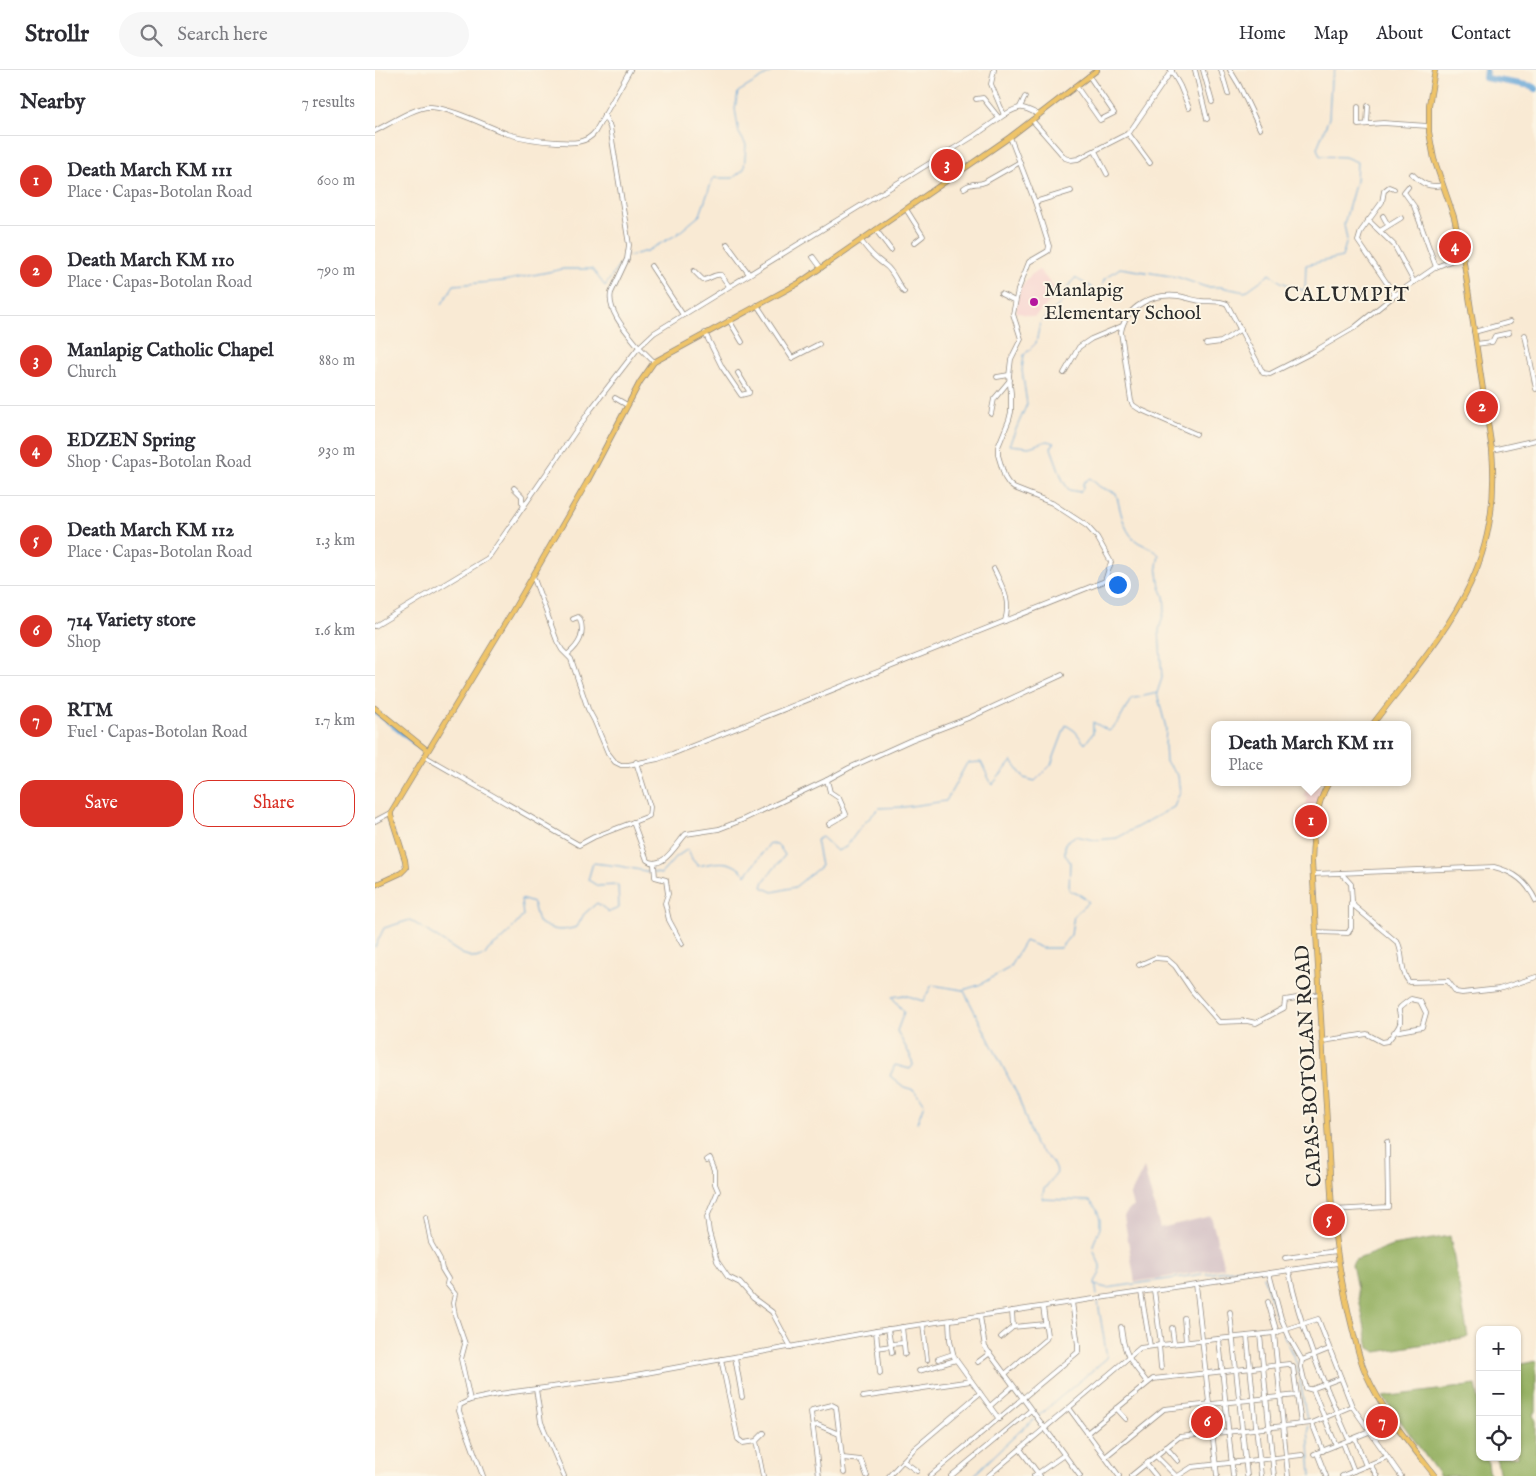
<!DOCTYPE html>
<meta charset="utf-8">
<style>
:root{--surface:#fff;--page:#f7f7f7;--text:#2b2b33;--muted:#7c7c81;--line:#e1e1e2;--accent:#d93025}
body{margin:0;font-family:"IM FELL English",serif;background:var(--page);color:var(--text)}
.controls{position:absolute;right:15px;bottom:15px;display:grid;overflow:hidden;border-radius:10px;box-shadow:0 1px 4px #0004}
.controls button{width:45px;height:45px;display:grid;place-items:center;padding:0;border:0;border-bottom:1px solid var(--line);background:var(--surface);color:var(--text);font:25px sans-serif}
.you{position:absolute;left:742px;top:514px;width:18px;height:18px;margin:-12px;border:4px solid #fff;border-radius:50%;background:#1a73e8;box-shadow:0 0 0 8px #1a73e833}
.badge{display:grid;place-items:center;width:32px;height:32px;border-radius:50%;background:var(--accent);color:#fff;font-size:16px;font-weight:700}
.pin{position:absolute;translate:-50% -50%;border:2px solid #fff;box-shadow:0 1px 5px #0006}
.popup{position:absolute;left:836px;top:651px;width:200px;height:65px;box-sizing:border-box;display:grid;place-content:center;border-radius:10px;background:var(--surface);filter:drop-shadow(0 1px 4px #0005);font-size:16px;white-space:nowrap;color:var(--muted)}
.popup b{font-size:19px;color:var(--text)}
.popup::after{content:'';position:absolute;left:50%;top:100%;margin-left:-10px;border:10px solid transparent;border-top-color:var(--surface)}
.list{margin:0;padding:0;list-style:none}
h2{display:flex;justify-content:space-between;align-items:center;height:65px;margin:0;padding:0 20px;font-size:21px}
h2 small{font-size:16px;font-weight:400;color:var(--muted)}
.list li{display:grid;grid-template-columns:32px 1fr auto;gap:15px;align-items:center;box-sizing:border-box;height:90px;padding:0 20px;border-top:1px solid var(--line)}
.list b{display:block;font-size:19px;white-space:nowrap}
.list p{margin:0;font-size:16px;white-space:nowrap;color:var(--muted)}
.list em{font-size:16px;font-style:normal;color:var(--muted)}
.actions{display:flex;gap:10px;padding:15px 20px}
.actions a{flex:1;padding:11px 0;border:1px solid var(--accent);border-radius:15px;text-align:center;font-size:18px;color:var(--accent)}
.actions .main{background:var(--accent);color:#fff}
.icon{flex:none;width:28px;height:28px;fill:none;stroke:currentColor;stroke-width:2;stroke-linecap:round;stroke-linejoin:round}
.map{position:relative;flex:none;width:1161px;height:1406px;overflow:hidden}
header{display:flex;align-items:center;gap:30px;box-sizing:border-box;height:70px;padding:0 25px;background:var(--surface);border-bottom:1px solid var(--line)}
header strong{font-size:24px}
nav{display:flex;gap:28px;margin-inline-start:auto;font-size:18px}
.search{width:350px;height:45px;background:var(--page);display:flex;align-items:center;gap:12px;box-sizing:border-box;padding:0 18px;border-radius:28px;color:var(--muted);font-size:19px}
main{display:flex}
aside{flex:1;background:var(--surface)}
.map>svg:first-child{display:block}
.built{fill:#f7d0ce}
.industrial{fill:#d2bec4}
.forest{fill:#94b062;stroke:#606e46}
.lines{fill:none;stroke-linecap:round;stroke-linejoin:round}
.stream{stroke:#65a5d8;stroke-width:1}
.canal{stroke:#65a5d8;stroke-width:4}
.river{stroke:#65a5d8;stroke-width:6}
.minor-casing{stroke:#928a80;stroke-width:5.5}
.major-casing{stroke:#928a80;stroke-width:6}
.minor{stroke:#fff;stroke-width:4}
.major{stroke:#efc469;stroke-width:4.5}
.poi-dot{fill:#b5179e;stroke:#fcf5e5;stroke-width:2}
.labels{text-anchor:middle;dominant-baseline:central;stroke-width:4;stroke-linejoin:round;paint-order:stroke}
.poi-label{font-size:20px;fill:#2b2b2b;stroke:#fcf5e5;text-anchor:start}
.street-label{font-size:20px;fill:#2b2b2b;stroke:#fcf5e5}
.neighbourhood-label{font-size:21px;letter-spacing:1px;fill:#2b2b2b;stroke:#fcf5e5}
</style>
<header>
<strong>Strollr</strong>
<div class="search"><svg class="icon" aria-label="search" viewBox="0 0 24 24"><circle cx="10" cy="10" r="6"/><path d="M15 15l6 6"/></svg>Search here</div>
<nav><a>Home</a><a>Map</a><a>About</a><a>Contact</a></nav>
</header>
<main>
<aside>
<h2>Nearby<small>7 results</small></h2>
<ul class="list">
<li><span class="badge">1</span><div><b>Death March KM 111</b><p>Place · Capas-Botolan Road</p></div><em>600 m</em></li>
<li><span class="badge">2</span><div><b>Death March KM 110</b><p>Place · Capas-Botolan Road</p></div><em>790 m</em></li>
<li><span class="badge">3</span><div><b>Manlapig Catholic Chapel</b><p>Church</p></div><em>880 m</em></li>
<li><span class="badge">4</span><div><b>EDZEN Spring</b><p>Shop · Capas-Botolan Road</p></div><em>930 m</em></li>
<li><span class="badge">5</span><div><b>Death March KM 112</b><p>Place · Capas-Botolan Road</p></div><em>1.3 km</em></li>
<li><span class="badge">6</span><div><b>714 Variety store</b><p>Shop</p></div><em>1.6 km</em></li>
<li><span class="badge">7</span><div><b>RTM</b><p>Fuel · Capas-Botolan Road</p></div><em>1.7 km</em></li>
</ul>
<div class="actions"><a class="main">Save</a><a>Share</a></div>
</aside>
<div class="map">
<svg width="1161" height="1406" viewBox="0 0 1161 1406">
<rect width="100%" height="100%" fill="#fcf5e5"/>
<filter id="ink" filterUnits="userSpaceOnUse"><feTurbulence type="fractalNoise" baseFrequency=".02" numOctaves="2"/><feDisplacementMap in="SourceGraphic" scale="10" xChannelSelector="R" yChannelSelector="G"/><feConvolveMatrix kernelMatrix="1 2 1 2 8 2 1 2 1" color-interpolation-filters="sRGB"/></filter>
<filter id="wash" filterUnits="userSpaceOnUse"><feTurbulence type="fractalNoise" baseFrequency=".0096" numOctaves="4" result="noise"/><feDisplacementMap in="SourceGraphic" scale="20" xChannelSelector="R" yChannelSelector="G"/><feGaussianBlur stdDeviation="1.12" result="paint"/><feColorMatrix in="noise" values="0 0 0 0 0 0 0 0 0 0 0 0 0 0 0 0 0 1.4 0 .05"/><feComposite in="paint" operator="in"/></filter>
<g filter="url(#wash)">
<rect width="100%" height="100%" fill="#f9ead4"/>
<g class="built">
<polygon points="664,200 684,223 659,247 641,242 644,220 656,205"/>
<polygon points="933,714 948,718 941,737 931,735 933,727 929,725"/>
<polygon points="1010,1342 1016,1352 1006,1358 1000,1349"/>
</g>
<polygon class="industrial" points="769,1098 785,1158 836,1146 849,1198 760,1212 749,1146 758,1136 755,1126"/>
<g class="forest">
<polygon points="1075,1166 1093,1267 1002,1282 994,1278 977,1194 980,1190 1017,1176"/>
<polygon points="1161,1291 1161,1341 1159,1345 1161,1352 1161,1406 1125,1406 1121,1387 1142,1387 1142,1295"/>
<polygon points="1101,1315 1105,1338 1105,1387 1112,1387 1115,1406 1065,1406 1008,1327"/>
</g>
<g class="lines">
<g class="stream">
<polyline points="254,186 272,181 301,165 325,145 338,108 358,108 369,99 371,75 364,63 360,39 363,22 400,0"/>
<polyline points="67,234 79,215 128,211 188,199 217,199 230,216 250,187"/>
<path d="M0 877 9 858 35 850 87 884 100 888 110 885 113 880 129 868 148 846 146 829 158 833 163 852C179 861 184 862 202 857L209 844 222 833 234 842 244 838 243 815 223 816 213 810 218 793 244 796 286 804 301 787 313 779 317 789 323 796C344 792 355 788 371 805L395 773 404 776 410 785 389 811 387 817 398 822 420 817 446 796 441 770 447 767 462 781 471 777 485 758 504 738 529 737 571 731 592 693 606 692 617 715 637 691 649 708 660 711 676 695 691 655 700 661 710 674 718 663V652L734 661 743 653 756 629 782 623 787 608 784 560 790 538 789 526 785 517 782 496 784 485C775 475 769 477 760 470 748 460 745 438 741 423L725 417 715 408 708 413V418L705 422 694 420 688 411 676 378 679 373 672 371 654 377 634 375 652 334 647 300 649 285 661 273 665 253 689 230 688 223 700 208 716 217 725 229 729 209 745 198 802 207 831 217H846L870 222 895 204 906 212 930 221 931 195 967 187 972 170 969 154 981 111 982 92 970 87 945 86 942 78 954 48 956 10 960 0"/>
<polyline points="589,921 643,1026 660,1075 677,1092 682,1103 669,1119 667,1129 715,1131 722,1140 725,1149 725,1158 718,1175 719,1182 725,1195 725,1203 720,1212 722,1225"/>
<polyline points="542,1053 549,1034 539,1020 529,1017 515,1006 520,995 535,999 538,995 536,987 522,961 529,942 517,927 529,925 548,931 557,915 588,920 604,915 634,898 650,871 667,878 685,878 696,865 699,845 714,832 707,826 694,820 695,792 690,784 690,773 700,766 720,770 742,768 799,737 805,722 803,706 791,692 790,675 791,658 782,623"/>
<polyline points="831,1204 875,1197 883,1198 886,1201"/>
<polyline points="888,1206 906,1259"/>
<polyline points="720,1215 732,1218 828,1204"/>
<polyline points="908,1264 922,1294 932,1350"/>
<polyline points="933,1356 936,1406"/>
<polyline points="598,1406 644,1362 732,1288 723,1232"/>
</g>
<polyline class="canal" points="0,642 49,681"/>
<polyline class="river" points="1111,0 1110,8 1157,16 1161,19"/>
</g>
</g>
<g filter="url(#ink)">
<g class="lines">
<g class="minor-casing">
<g id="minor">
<path d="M619 0 616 14 629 45C646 35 647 36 664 45"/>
<polyline points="796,0 805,16 814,38"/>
<polyline points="820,0 832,49"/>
<polyline points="828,0 837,32"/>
<polyline points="846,0 853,24"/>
<polyline points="855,0 864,15 885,59"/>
<polyline points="701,16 725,50 739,43 714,6"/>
<polyline points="601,29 608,28 624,48"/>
<polyline points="645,37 650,27"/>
<polyline points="983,37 983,55 1008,53 1053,56"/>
<polyline points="657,50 690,88 696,90 703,89 754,63 797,0"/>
<polyline points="992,54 993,36"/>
<path d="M0 61C14 54 41 36 56 37 79 39 111 56 133 64 149 69 165 71 182 72 197 73 211 74 220 62L255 0"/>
<polyline points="753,63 775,93"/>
<polyline points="720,81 732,104"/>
<path d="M1037 104C1047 114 1054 118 1068 115"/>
<polyline points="1033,117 1029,122 1039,136 1061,197"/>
<path d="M589 118C599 111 601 116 610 112L645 92"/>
<polyline points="1019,119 1014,117 1009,121 1007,132 986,161 983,171 1020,225"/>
<polyline points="660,132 696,121"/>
<polyline points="531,139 548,166 539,173"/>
<polyline points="1008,146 1013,155"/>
<polyline points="993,150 1019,175 1039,212"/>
<polyline points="501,160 516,180"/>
<polyline points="1005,161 1026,148"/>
<path d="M486 171C493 181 501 189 511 196 518 201 523 215 529 222"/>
<polyline points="352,174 374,204"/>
<polyline points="438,187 446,198"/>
<polyline points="276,196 308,245"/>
<path d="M319 201 328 210C334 210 340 203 346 205L354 216"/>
<polyline points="626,224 640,231"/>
<polyline points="382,235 417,288 444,274"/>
<polyline points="354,250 367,272"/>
<polyline points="1099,262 1135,252"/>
<polyline points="330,263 347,297 366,325 374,323 374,321 363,303"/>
<polyline points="1150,265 1161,319"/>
<polyline points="831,274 846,272 866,259"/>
<polyline points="1101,274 1117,272 1120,266 1134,263"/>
<polyline points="279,292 264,277 279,263 599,66 629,45"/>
<polyline points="689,303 704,277 716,269 747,256"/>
<polyline points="622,307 634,305"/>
<polyline points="240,328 252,335"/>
<polyline points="616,344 619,329 635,310"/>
<path d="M821 364 764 339 758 335 756 331 746 262C751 236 778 223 803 226 810 227 818 230 826 231 834 232 845 230 852 234L888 303 895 304 938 282 979 258 1020 225 1061 197 1088 186"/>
<polyline points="1117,380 1161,370"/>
<polyline points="139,418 147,426 147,432 149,436"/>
<path d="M619 499C628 518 636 530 630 551"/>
<polyline points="158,506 182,571 187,580 196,589 213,639 219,650 233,683 240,692 246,695 253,695 283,689 297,684 730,511 736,492 722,467 712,456 677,433 639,418 634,414 630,408 623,385 623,377 634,350 636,342 636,323 634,306 636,289 646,269 638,244 643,220 654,192 673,181 674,176 660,132 635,67"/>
<path d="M0 556 113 488 216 339 264 277C253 263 232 242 236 223L252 189 254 175 235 57 229 45"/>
<path d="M193 584C205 574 210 564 205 549L203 547 198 549"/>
<polyline points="49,686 204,775 219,767 274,746 275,737 261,692"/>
<polyline points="452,710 455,722 464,728 471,744 454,754"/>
<polyline points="0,751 15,743"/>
<path d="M258 752 272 790C287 802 302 773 311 764L344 759 367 750 452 710 474 698 536 670 596 647 687 605"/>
<polyline points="279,794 280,807 291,810 293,824 290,833 294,850 307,874"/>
<path d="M966 803 976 814 977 831 979 836 1023 873C1029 885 1025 902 1034 912L1073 911 1081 922 1087 923 1124 919 1161 907"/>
<path d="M938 804 1119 797C1140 802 1152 812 1161 831"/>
<polyline points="941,862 973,863 976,858 976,833"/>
<polyline points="764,895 780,888 792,889 800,896 817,921 844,952 872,951 881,953 909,938 910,930 945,924"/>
<path d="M948 971 992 964 1007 972 1013 971C1016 966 1024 959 1025 953 1027 937 1016 943 1036 929L1045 931 1051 943 1047 957 1019 962"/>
<polyline points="332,1090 335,1088 340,1100 340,1114 343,1121 332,1147 334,1162 342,1191 353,1207 365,1213 378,1228 397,1242 416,1277"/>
<polyline points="957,1140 1013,1137 1012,1072"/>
<polyline points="51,1147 56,1173 65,1189 67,1199 73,1209 72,1214 80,1224 78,1233 80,1245 90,1274 86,1289 95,1330"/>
<polyline points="910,1188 962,1181"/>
<path d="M914 1201C925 1260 950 1315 974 1370"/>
<polyline points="894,1203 906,1248 915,1269 927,1290 926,1297 931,1318 938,1320 961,1375"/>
<polyline points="821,1214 842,1406"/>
<polyline points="779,1220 786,1275"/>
<polyline points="766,1222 775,1276"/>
<polyline points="893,1232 902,1263"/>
<polyline points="855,1242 872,1406"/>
<polyline points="605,1246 610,1277 705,1406"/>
<polyline points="809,1248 811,1272"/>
<polyline points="574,1251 575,1270 579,1287 624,1349"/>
<polyline points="548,1254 552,1290"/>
<polyline points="527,1257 530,1284"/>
<polyline points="638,1257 670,1254"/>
<path d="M746 1257C749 1285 755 1291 772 1312"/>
<polyline points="797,1258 799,1273"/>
<polyline points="513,1259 517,1283"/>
<polyline points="501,1261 505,1303"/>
<polyline points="899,1263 913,1406"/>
<polyline points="885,1265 899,1406"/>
<polyline points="872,1266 886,1406"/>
<polyline points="626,1267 638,1257 637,1241"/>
<polyline points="844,1269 858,1406"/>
<polyline points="516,1274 529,1273"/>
<polyline points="784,1275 786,1298"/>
<polyline points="502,1278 516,1276"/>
<polyline points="360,1287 367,1327"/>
<polyline points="346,1289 363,1369 368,1373 381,1371 389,1363"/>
<polyline points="563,1289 578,1284"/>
<polyline points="927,1290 954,1279"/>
<polyline points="603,1292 615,1283"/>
<polyline points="544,1301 581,1290"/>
<polyline points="630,1304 671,1269 672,1265 668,1237"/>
<polyline points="161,1319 166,1352 189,1406"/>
<polyline points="937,1319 966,1308"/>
<polyline points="488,1327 596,1311"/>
<polyline points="615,1336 638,1316"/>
<polyline points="694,1338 744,1406"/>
<polyline points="741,1338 751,1349"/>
<polyline points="937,1353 948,1381"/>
<polyline points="438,1356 443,1355 464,1364"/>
<polyline points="712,1363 778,1309 914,1294 918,1297 926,1354"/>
<polyline points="980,1368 991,1396"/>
<polyline points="381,1371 388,1406"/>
<polyline points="968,1373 979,1401"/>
<polyline points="791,1377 803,1391"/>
<polyline points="645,1379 665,1406"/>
<polyline points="942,1383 951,1406"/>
<polyline points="939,1384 994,1362"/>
<polyline points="781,1386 801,1406"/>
<polyline points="730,1387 789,1339 922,1325"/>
<polyline points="468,1388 486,1390 492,1406"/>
<polyline points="528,1391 542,1401"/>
<polyline points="771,1394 781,1406"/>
<polyline points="995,1394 1002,1406"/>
<polyline points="108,1406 84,1341 85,1335 95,1330 124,1324 244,1308 501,1261 963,1193"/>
<polyline points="444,1406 436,1342 437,1340 457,1335 461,1337 469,1403"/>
<polyline points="514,1406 539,1379 605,1323"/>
<polyline points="555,1406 703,1282 703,1275 697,1232"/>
<polyline points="576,1406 656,1340"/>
<polyline points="613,1406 765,1278 786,1275 899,1263 943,1249 977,1336 1026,1406"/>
<polyline points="659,1406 689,1385"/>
<polyline points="756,1406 804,1367 937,1353 977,1336"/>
<polyline points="803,1406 817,1397 927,1385"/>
<polyline points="967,1406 1012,1387"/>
</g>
</g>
<g class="major-casing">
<g id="major">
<polyline points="0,638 52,680"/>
<path d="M997 655C1067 563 1128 504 1117 380L1088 186 1079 147 1059 89 1054 62V35L1060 0"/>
<path d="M954 712C940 736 938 764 937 792L957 1140C961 1179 967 1218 977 1257 981 1273 984 1289 991 1304 1008 1342 1035 1374 1060 1406"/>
<polyline points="0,815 26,803 31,798 30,790 16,746 16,742 137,542 211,414 265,312 279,292 424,213 635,67 722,0"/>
</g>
</g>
<use href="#minor" class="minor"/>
<use href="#major" class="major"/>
</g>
</g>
<circle class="poi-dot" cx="659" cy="232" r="5"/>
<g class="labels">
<g class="poi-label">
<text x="669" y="220">Manlapig<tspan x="669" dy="23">Elementary School</tspan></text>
</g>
<g class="street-label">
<text transform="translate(934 996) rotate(-93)">CAPAS-BOTOLAN ROAD</text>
</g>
<g class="neighbourhood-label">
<text x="972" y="225">CALUMPIT</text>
</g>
</g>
</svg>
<div class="controls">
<button>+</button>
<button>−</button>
<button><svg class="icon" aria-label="locate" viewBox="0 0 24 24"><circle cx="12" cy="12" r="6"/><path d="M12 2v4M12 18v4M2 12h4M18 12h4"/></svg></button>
</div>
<div class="you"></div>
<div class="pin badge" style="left:936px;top:751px">1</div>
<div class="popup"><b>Death March KM 111</b>Place</div>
<div class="pin badge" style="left:1107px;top:337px">2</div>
<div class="pin badge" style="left:572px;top:95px">3</div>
<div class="pin badge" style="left:1080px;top:177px">4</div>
<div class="pin badge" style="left:954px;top:1150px">5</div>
<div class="pin badge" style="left:832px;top:1352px">6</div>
<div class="pin badge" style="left:1007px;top:1352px">7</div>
</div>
</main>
